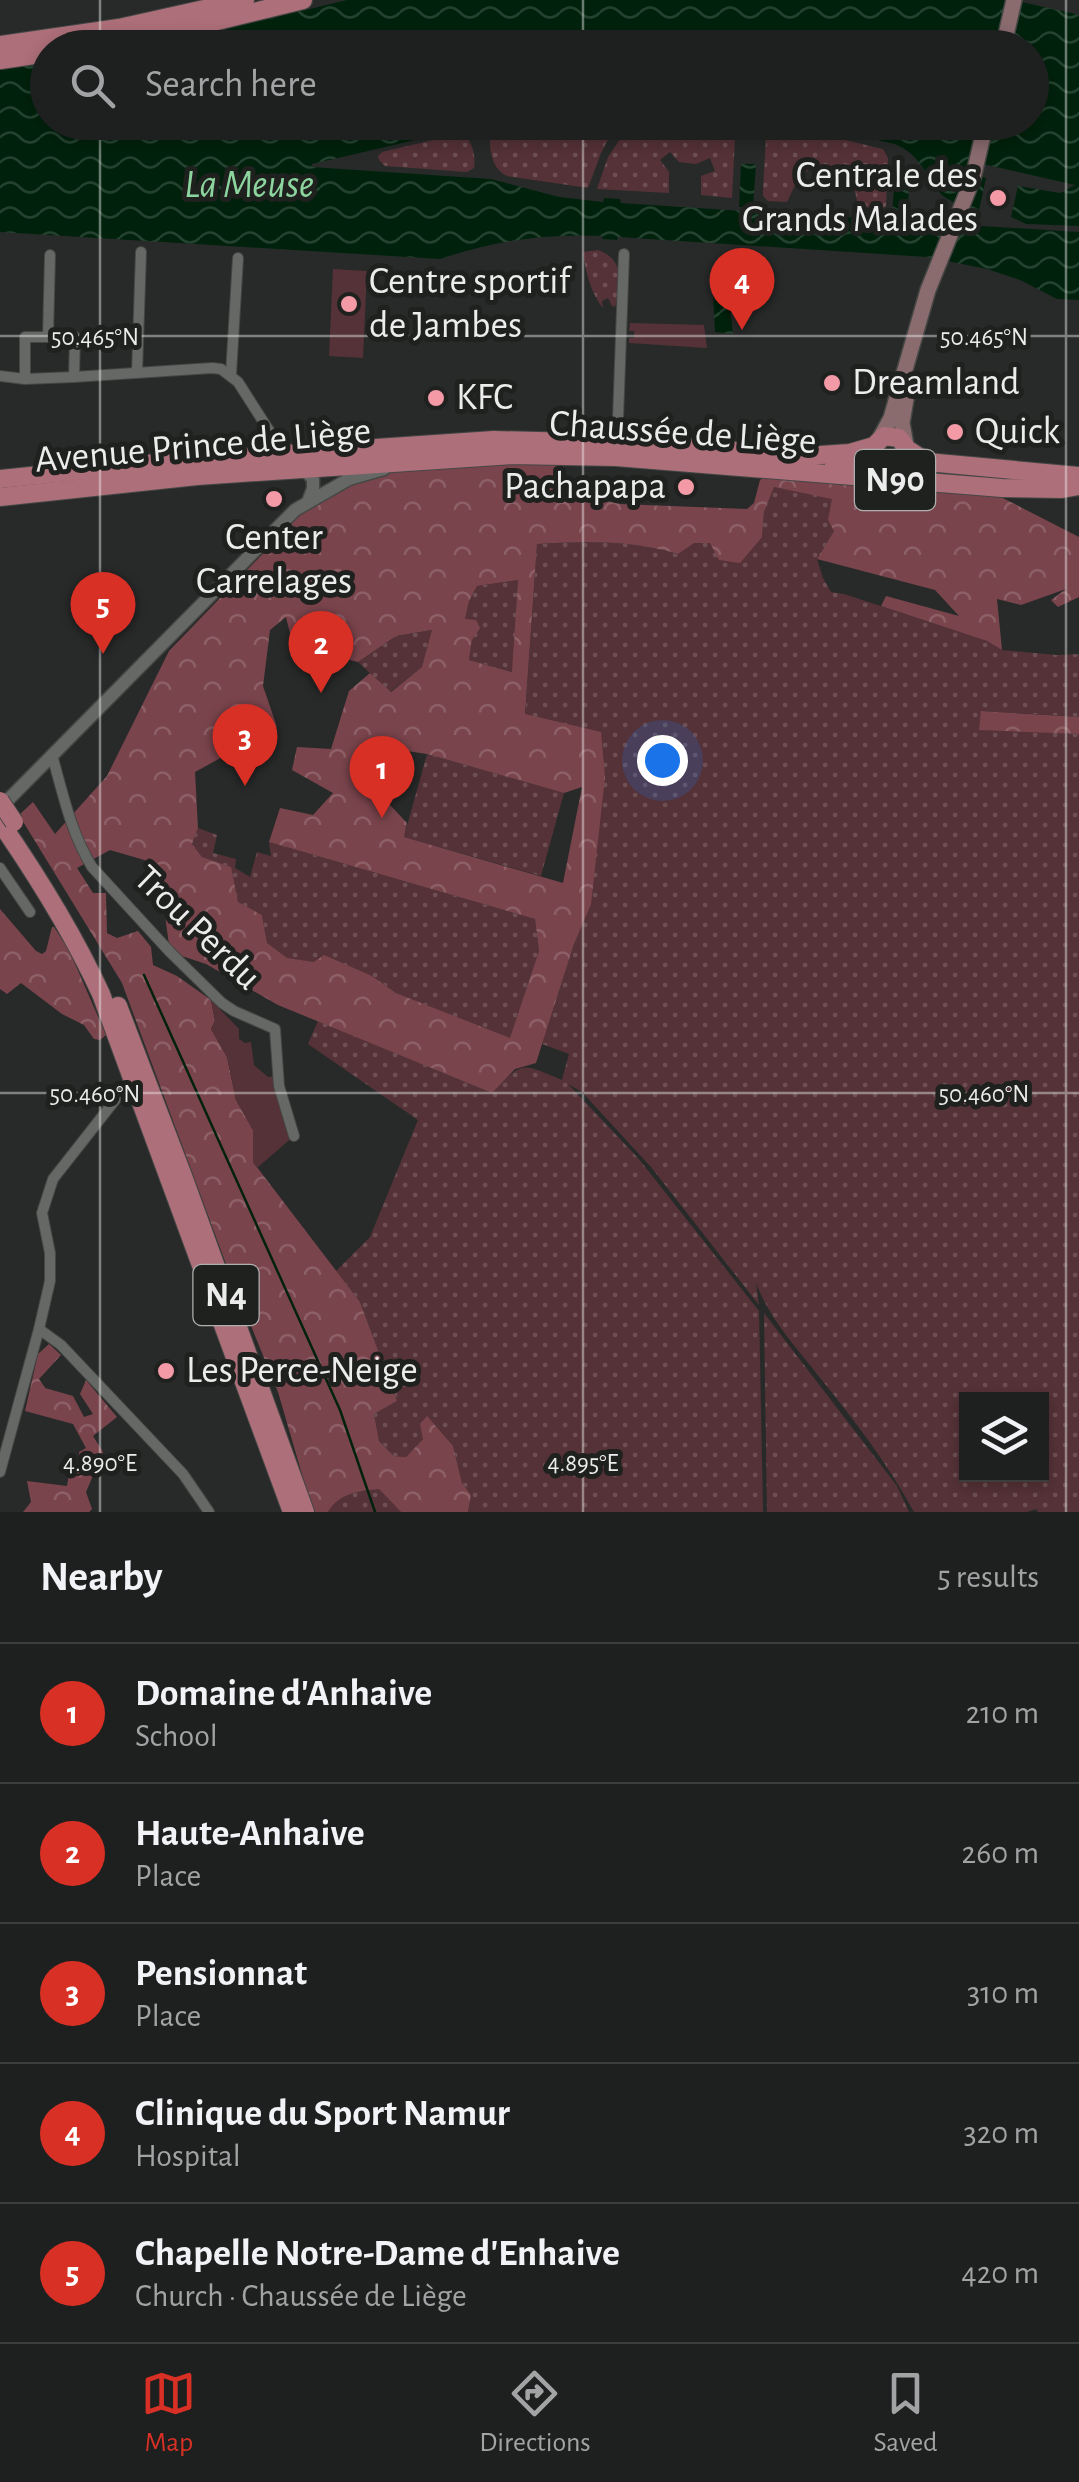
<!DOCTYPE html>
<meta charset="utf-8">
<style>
:root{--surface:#1e201f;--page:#262828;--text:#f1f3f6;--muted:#a1a3a4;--line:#3c3e3d;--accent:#d93025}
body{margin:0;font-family:"Alegreya Sans",sans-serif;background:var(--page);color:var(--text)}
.controls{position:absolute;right:30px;bottom:30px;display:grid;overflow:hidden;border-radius:0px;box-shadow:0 5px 15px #0003}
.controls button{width:90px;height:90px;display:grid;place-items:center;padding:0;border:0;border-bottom:2px solid var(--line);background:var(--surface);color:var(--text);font:50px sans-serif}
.you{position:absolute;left:662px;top:760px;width:35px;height:35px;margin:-25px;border:8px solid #fff;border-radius:50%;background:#1a73e8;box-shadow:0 0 0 15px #1a73e833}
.badge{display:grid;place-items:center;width:65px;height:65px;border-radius:50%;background:var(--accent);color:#fff;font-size:32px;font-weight:700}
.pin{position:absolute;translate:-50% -82px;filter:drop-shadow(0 2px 5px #0008)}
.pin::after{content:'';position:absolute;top:52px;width:35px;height:30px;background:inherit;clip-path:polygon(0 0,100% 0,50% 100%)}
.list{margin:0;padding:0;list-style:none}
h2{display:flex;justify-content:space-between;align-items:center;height:130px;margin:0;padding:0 40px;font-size:42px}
h2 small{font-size:32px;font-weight:400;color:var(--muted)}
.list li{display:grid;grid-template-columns:65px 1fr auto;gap:30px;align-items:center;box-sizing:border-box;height:140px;padding:0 40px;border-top:2px solid var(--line)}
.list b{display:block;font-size:38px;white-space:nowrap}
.list p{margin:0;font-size:32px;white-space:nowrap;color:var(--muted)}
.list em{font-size:32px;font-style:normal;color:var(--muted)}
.icon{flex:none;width:55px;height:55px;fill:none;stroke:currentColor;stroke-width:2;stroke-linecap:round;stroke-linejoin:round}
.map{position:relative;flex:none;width:1079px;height:1512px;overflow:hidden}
.search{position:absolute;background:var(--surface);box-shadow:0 5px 15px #0003;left:30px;right:30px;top:30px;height:110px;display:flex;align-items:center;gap:25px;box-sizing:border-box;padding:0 35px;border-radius:55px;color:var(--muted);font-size:38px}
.sheet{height:830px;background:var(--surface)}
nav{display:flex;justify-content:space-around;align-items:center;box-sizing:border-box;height:140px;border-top:2px solid var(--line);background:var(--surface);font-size:28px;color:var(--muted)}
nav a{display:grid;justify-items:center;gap:5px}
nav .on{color:var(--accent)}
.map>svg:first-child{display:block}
.grass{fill:url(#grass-dots);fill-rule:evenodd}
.forest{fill:url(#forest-crowns);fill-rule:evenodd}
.garden{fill:#553237}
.water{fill:url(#water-waves)}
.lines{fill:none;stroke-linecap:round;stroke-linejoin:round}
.stream{stroke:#00220c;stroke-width:2.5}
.minor-casing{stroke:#454745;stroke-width:12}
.tertiary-casing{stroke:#454745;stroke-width:15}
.secondary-casing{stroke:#454745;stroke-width:18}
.primary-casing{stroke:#454745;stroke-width:20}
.minor{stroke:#666866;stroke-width:10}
.tertiary{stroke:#666866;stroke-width:12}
.secondary{stroke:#8a6c6f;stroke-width:15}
.primary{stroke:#ad6f79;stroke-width:18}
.primary-bridge-casing{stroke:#454745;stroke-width:20;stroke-linecap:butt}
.primary-bridge{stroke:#ad6f79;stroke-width:18}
.ticks{fill:none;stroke:#ebeceb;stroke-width:2.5;stroke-opacity:0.45}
.poi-dot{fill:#f49aa7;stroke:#1f211f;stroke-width:4}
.labels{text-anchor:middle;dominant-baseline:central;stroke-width:10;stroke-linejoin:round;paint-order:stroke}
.shield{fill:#1f211f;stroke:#aeafae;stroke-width:2.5}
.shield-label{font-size:35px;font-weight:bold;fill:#ebeceb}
.poi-label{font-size:38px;fill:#ebeceb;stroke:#1f211f;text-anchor:start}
.street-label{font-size:38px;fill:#ebeceb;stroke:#1f211f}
.water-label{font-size:40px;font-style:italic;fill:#8cd59f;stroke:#1f211f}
.ticks-label{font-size:25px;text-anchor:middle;fill:#ebeceb;stroke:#1f211f;stroke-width:10;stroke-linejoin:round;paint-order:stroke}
</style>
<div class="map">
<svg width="1079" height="1512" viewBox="0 0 1079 1512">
<defs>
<pattern id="grass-dots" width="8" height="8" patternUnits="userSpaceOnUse" patternTransform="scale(2.5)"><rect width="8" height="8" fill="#553237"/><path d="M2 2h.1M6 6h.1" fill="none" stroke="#6e5054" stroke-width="1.8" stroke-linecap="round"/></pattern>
<pattern id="forest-crowns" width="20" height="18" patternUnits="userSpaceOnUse" patternTransform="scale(2.5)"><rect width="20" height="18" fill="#7a444c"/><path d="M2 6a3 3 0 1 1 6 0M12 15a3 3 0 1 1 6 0" fill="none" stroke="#8d5f66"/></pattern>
<pattern id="water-waves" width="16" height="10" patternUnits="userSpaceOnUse" patternTransform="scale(2.5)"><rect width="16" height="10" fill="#00220c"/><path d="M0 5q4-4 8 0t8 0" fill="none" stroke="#254230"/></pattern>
</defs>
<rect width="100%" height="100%" fill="#282a29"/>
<g class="grass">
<path d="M516 123 617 122V123L601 153 588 188 507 176C491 169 488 147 491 131L494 128Z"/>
<polygon points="631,123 732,123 735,138 732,198 701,195 701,176 715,171 710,158 696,164 679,162 670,152 660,160 669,172 669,193 597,189 608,157"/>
<polygon points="788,130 803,130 883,149 888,158 886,206 882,209 858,206 854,186 839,166 825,176 814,165 798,179 787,202 768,201 763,196 763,191 766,138 770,132"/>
<path d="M459 134C472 136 476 156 474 168L467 172 385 166 379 160 378 156 382 152Z"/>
<path d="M598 250C624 259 622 283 615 307L612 306 608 298 602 301 603 308C591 294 585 270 583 252Z"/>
<path d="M774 487 832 498 834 531 817 559 823 578 831 592 844 594 987 641 1002 650 1057 655 1079 654V717L982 711 980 729 1079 734V1512H1038L1036 1509 1027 1512H914C888 1464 855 1421 821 1379 796 1347 770 1320 756 1283L759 1305 651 1167 582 1092 568 1084 638 1158 759 1311 763 1512H468L471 1495 462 1483 453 1446 423 1439 406 1457 394 1456 379 1441 374 1414 397 1401 360 1302 336 1271 370 1237 418 1120 308 1044 318 1021 492 1093C524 1060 520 1063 562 1080L569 1054 542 1044 574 944 599 740 524 730 537 544C584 541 632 540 677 554L693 543 762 537 764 512ZM966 1400H1042V1474H966Z"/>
<polygon points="518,580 513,672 469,660 472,640 465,619 469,601 477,586"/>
<polygon points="433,630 422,667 390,692 358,662 396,636"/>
<polygon points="427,754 564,793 541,876 404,837"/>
<polygon points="198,828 217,835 213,853 236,859 235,868 250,877 257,852 271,856 269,842 535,919 539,951 510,1039 396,993 372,976 315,962 287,959 267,943 262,915 238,903 230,867 202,857 192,844"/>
<polygon points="764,1313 897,1486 909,1512 767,1512"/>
<path d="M379 1489 401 1512H328C339 1492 358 1491 379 1489Z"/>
</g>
<g class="forest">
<path d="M563 461 567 493 620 504 747 509 754 503 760 480 771 474 989 491 1079 537V597L1058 607 1051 600 1066 589 1021 605 997 599 1002 650 987 641 881 606 886 596 959 616 935 590 817 559 834 531 828 520 832 499 774 487 764 512 762 537 740 563 719 560 710 543H694L678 554C632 540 584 541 537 544L525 714 601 732 605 777 591 904 574 944 536 1063 515 1069 492 1093 278 1005 206 964 170 952 158 864 110 850 77 868 93 893H106L107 933 117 938 138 931 151 947 153 965 177 976 211 1000 215 1021 211 1029 227 1057 236 1100 253 1130V1162L360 1302 397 1401 374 1414 379 1441 394 1456 406 1457 423 1439 420 1424 427 1416 453 1446 462 1483 471 1495 468 1512H401L379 1489C358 1491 339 1493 328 1512H313L278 1392 229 1272 122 983 19 815 33 802 55 834 107 776 169 651 305 510 361 480 416 466ZM518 580 512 672 469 660 472 640 480 628 476 620 465 619 469 601 477 586ZM286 617 293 646 358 662 396 636 432 630 422 667 391 692 370 673 349 691 331 749 297 747 292 770 333 793 313 815 280 808 269 842 535 919 539 951 510 1038 396 993 372 976 324 955 314 962 287 958 267 943 262 915 238 902 231 867 202 857 192 844 198 828 195 772 277 727 263 686 270 630ZM400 750 427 754 564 793 582 787 563 883 404 837 407 823 359 772Z"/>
<polygon points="981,711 1079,717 1079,734 979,730"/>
<polygon points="0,909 36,951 42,954 46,951 52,927 54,927 69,950 106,1035 100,1040 94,1039 84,1025 62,1014 21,983 7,994 0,989"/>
<polygon points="49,1344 61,1355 39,1379 45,1388 73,1396 84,1417 93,1414 80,1394 86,1380 117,1417 93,1436 103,1452 86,1492 92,1509 89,1512 23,1512 31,1502 27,1481 67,1486 70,1468 80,1464 79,1452 86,1448 73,1424 25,1411 38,1354"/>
</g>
<g class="garden">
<polygon points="333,269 367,271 363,358 329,356"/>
<polygon points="630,323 704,325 707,348 629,343 629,338 634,338 634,331 629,331"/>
<polygon points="211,1000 239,1029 239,1039 245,1043 251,1042 254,1065 268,1077 278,1076 294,1136 257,1168 253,1162 253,1130 236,1100 227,1057 211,1029 215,1020"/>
</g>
<g class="water">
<path d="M347 0H1013L1076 14 1079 16V226L1026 224 1011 217 1018 186 1060 193 1075 185 974 162 970 173 986 178 979 210C966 206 949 203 940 193 922 172 922 156 895 144L798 123 1032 122V48H137L207 34Z"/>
<path d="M47 62 48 122 489 123 312 164V167L491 179 559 197 603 202 604 198 620 199 621 203 743 211V207H739L741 164H756L753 208 750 207 748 211 897 220 896 216 892 217 895 173 910 174 907 218 904 216 903 221 1079 232V300L1057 299 1020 280 987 269 927 257 618 237 617 240 602 239V236C546 233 493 241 440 259L0 232V70Z"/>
<polygon points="719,268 726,270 728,275 725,282 732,296 729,297 733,334 715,332 712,275"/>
</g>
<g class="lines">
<polyline class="stream" points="144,975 340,1410 375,1512"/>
<g class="minor-casing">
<g id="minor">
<polyline points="48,337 50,255"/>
<polyline points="137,373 141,252"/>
<polyline points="231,374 238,258"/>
<polyline points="0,376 25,379 74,377 212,368 221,369 238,382 284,454"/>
<polyline points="25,379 25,337 75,337 74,377"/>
<polyline points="617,446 624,254"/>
<path d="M52 755C63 794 71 833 92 867L170 952 222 1003 234 1011 275 1029 279 1086 294 1136"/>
<polyline points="0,868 30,912"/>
<polyline points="39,1329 61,1345 183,1474 209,1512"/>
<polyline points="0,1472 39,1329 50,1281 50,1253 42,1213 53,1179 123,1090 136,1081"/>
</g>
</g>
<g class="tertiary-casing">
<g id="tertiary">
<polyline points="301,466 313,479 313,489 308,502"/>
<polyline points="0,808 295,510 349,479 384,469"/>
</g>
</g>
<g class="secondary-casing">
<g id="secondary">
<polyline points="1003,48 1014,0"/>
<polyline points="880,438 891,418 928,290 973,178 986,122"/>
<polyline points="906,445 902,423 906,399"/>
</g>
</g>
<g class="primary-casing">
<g id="primary">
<polyline points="0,45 119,28 245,0"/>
<polyline points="81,48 180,30 303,0"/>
<polyline points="0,60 48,53"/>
<polyline points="834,465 879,466"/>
<polyline points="0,479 156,463 494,440 617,443 806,456 850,453 874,446 884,436 899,438 907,449 927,462 1079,476"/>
<polyline points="0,497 197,476 512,455 616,457 1002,488 1061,489 1079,486"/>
<path d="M0 822C38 877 73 933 101 994L292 1512"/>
<polyline points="118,1006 183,1176 305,1512"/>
</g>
</g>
<use href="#minor" class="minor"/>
<use href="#tertiary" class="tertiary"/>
<use href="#secondary" class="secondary"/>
<use href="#primary" class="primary"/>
<g class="primary-bridge-casing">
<polyline id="primary-bridge" points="0,801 14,822"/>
</g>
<use href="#primary-bridge" class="primary-bridge"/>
</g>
<path class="ticks" d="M100 0V48M583 0V48M1066 0V1512M100 122V1512M583 122V1512M0 336H1079M0 1093H1079"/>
<g class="poi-dot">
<circle cx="998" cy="198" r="10"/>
<circle cx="349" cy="304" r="10"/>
<circle cx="832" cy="383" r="10"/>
<circle cx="436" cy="398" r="10"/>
<circle cx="955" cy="432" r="10"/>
<circle cx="686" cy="487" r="10"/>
<circle cx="274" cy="499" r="10"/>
<circle cx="166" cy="1371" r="10"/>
</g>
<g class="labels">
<g class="shield">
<rect x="855" y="450" width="80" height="60" rx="8"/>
<rect x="193.5" y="1265" width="65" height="60" rx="8"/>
</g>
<g class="shield-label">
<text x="895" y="480">N90</text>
<text x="226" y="1295">N4</text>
</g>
<g class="poi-label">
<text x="978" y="176" text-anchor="end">Centrale des<tspan x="978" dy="44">Grands Malades</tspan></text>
<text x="369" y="282">Centre sportif<tspan x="369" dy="44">de Jambes</tspan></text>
<text x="852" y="383">Dreamland</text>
<text x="456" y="398">KFC</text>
<text x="975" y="432">Quick</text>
<text x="666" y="487" text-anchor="end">Pachapapa</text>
<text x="274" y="538" text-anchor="middle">Center<tspan x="274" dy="44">Carrelages</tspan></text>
<text x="186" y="1371">Les Perce-Neige</text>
</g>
<g class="street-label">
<text transform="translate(683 433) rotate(4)">Chaussée de Liège</text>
<text transform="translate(203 446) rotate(-5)">Avenue Prince de Liège</text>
<text transform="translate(197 928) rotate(44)">Trou Perdu</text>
</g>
<g class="water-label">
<text x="249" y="185">La Meuse</text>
</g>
</g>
<g class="ticks-label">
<text x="95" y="345">50.465°N</text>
<text x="984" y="345">50.465°N</text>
<text x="95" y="1102">50.460°N</text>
<text x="984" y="1102">50.460°N</text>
<text x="100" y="1471">4.890°E</text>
<text x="583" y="1471">4.895°E</text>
</g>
</svg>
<div class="controls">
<button><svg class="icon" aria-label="layers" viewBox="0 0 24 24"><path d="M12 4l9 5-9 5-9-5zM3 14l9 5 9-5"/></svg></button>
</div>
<div class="you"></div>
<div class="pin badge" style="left:382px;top:818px">1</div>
<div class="pin badge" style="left:321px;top:693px">2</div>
<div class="pin badge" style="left:245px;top:786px">3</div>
<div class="pin badge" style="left:742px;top:330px">4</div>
<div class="pin badge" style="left:103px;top:654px">5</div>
<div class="search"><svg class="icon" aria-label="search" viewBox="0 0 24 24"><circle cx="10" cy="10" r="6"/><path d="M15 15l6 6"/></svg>Search here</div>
</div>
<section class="sheet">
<h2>Nearby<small>5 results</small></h2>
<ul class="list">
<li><span class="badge">1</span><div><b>Domaine d'Anhaive</b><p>School</p></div><em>210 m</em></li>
<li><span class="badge">2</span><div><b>Haute-Anhaive</b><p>Place</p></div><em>260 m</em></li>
<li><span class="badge">3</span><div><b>Pensionnat</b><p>Place</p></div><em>310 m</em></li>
<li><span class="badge">4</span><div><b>Clinique du Sport Namur</b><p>Hospital</p></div><em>320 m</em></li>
<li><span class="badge">5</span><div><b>Chapelle Notre-Dame d'Enhaive</b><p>Church · Chaussée de Liège</p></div><em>420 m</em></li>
</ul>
</section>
<nav>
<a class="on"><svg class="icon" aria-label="map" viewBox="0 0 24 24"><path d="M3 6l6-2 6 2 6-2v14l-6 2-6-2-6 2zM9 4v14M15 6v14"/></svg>Map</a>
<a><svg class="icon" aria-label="directions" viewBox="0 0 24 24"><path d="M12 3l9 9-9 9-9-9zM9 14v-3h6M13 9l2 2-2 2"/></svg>Directions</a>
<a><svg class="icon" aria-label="saved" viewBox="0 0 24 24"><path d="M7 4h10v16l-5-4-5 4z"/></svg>Saved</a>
</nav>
